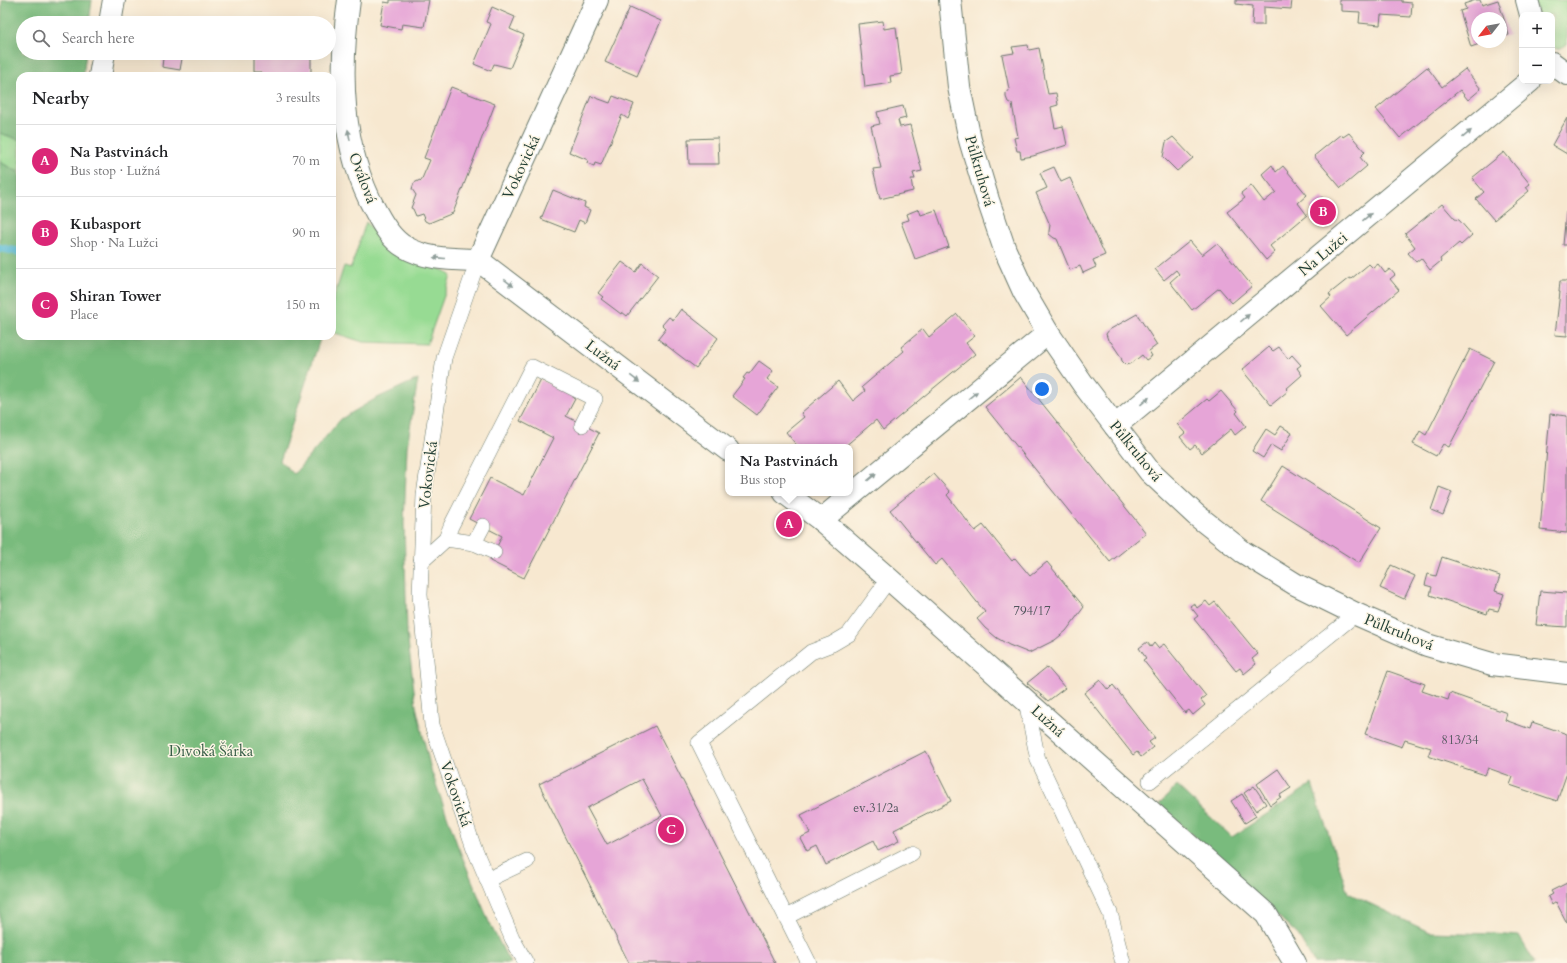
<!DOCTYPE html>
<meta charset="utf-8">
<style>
:root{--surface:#fff;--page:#f6f6f6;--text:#202124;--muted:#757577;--line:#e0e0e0;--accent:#db2777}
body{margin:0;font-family:Cardo,serif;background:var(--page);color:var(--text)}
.controls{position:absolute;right:12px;top:12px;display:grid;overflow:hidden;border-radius:8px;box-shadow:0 4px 16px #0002}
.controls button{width:36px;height:36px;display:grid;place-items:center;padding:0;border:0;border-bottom:1px solid var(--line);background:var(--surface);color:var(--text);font:20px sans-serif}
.compass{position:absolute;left:1471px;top:12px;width:36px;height:36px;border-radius:50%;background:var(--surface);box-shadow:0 4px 16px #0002;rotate:239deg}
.you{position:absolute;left:1042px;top:389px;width:14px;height:14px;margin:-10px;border:3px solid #fff;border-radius:50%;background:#1a73e8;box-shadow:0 0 0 6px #1a73e833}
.badge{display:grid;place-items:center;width:26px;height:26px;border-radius:50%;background:var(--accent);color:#fff;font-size:13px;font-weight:700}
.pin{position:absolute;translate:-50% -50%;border:2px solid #fff;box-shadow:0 1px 4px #0006}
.popup{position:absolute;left:725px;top:444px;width:128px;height:52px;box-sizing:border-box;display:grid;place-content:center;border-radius:8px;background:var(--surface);filter:drop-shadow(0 1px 3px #0005);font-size:13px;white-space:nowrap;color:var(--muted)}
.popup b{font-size:15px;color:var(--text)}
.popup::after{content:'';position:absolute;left:50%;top:100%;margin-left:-8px;border:8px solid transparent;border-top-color:var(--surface)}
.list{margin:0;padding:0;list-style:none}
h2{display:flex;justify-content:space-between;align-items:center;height:52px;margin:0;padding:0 16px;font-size:17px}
h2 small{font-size:13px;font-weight:400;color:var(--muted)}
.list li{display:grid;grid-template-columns:26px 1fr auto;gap:12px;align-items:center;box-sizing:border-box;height:72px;padding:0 16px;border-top:1px solid var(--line)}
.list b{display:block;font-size:15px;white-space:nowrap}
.list p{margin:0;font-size:13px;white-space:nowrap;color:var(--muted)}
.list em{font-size:13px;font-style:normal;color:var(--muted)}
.icon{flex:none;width:22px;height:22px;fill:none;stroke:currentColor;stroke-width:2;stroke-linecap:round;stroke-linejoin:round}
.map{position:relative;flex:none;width:1567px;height:963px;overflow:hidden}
.search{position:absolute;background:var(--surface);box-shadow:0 4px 16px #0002;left:16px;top:16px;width:320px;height:44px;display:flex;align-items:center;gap:10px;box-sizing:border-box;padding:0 14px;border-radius:22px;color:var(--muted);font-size:15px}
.panel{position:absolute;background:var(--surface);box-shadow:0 4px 16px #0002;left:16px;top:72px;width:320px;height:268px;border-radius:12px}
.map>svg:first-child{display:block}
.green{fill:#97db93;stroke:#5b8c64}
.forest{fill:#79bb7d;stroke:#4c7c58}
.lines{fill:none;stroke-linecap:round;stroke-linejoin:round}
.stream{stroke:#5bbed9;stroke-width:8}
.building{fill:#e6a5d7;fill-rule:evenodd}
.service-casing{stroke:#6b796b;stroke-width:16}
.minor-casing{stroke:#6b796b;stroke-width:24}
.service{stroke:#fff;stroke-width:15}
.minor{stroke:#fff;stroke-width:22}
.oneway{fill:#8f9e9a}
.labels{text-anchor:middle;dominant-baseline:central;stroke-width:3;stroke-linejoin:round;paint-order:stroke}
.number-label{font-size:13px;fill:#51575d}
.street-label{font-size:15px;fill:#1f3d34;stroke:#fcf5e5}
.park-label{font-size:15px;fill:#375d47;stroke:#fcf5e5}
</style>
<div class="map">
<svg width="1567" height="963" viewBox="0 0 1567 963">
<rect width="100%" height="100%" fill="#fcf5e5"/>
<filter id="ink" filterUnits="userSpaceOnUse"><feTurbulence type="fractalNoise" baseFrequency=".025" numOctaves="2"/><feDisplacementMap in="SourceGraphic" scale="8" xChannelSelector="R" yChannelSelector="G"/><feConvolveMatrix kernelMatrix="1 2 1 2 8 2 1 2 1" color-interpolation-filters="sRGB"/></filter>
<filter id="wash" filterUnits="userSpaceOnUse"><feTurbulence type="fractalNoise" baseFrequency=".012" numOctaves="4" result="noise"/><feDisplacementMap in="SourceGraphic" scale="16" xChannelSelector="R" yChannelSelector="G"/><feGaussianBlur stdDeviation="0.9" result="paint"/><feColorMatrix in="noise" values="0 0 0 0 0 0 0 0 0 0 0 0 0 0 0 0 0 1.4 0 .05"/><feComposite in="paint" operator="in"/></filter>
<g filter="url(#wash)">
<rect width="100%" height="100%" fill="#f7e8d0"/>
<g class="green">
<path d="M1533 0H1567V44C1562 48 1558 50 1552 47V15H1538Z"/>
<polygon points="0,133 20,140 20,173 0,162"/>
<polygon points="366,222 390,249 445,271 451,276 427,344 363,342 332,332 332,304 344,266 351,268"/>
</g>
<g class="forest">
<polygon points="2,0 92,0 89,23 23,23 23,53 86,53 83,76 20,76 20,140 0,133 0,50"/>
<polygon points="0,162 20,173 20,336 321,336 280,461 294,474 341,419 375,399 418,379 407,447 404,523 407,633 416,706 431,770 457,844 489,922 510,963 0,963"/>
<polygon points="1312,784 1348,893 1429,932 1494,934 1519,936 1535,963 1314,963 1297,934 1159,804 1177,786 1232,837"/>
</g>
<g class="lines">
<polyline class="stream" points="0,248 20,252"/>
</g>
<g id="blocks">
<g class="building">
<polygon points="390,0 429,0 424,27 402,24 401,29 380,25 384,2 390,3"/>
<polygon points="1236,0 1292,0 1291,9 1264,7 1264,25 1252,25 1253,6 1236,4"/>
<polygon points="1339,0 1402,0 1402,2 1412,3 1411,17 1381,15 1380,25 1359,23 1360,12 1341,11 1341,4 1339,4"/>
<polygon points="1476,0 1480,0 1482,5 1498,0 1509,35 1501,37 1501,18 1477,18 1477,42 1485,42 1471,47 1460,11 1466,9 1464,4"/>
<polygon points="492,7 515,17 510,29 524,35 510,68 494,64 491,71 474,64 491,24 486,22"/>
<polygon points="630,7 661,21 637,76 605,62"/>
<polygon points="883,21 884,29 896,27 902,74 890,76 891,83 865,87 858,24"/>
<polygon points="1028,45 1029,50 1039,48 1048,94 1056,93 1058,105 1051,107 1055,128 1063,126 1067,145 1033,156 1021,158 1020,151 1017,151 1014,138 1018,137 1012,104 1008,102 1006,97 1006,93 1009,89 1002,55 1014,53 1012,47"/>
<polygon points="147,53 183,53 180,70 162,67 163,58 147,56"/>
<polygon points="253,53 311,53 311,76 261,76 261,72 253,72"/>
<polygon points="1427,67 1442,87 1465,69 1481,89 1468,100 1460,90 1400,138 1376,109"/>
<polygon points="451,87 495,104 453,213 429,223 425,221 422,214 416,216 413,209 411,208 416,195 412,189 414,183 420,180 421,181 430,160 424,158"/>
<polygon points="591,96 610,103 613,96 634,104 628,119 622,115 601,165 595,163 594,166 587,163 588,160 569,152"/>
<polygon points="903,106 906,118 898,120 900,127 910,125 922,171 913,173 915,179 911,179 913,191 880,199 873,169 881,168 871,126 880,124 877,112"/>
<polygon points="1567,118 1567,154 1552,145"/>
<polygon points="1349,133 1365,152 1360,157 1367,166 1341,188 1314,156 1341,134 1343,137"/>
<polygon points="1173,137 1193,158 1177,171 1163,157 1166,142"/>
<polygon points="718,138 719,164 689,164 688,139"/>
<polygon points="1504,152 1530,184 1526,187 1529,191 1494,220 1476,199 1484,192 1472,178"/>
<polygon points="1272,165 1276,172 1283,166 1307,195 1298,203 1307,215 1270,246 1275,252 1266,260 1227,212 1245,198 1241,193 1251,185 1264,202 1276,192 1262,174"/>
<polygon points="1054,167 1061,182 1070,178 1105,255 1093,260 1096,267 1083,273 1080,266 1070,270 1057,239 1054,238 1049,234 1049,231 1050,225 1036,193 1047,188 1040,173"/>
<polygon points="553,190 585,203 584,207 590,210 585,223 579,220 574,232 541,219"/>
<polygon points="1322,197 1337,216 1325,226 1310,207"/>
<polygon points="1442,204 1455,219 1459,220 1472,235 1461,245 1459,243 1440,259 1441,261 1430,270 1421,258 1416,262 1408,253 1415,247 1405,234"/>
<polygon points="919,209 921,215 936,210 949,247 915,259 901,222 909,220 907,214"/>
<polygon points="1566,212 1567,213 1567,245 1563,245"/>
<polygon points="1190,241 1202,255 1217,243 1252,286 1232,303 1219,288 1192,310 1170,282 1179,274 1176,270 1164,280 1155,269"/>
<polygon points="622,262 636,272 642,263 658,276 627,316 622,312 621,314 601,299 603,297 598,293"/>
<polygon points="1369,264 1373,268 1378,264 1385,273 1390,269 1395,275 1390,279 1399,290 1346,335 1321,306 1331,297 1329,294 1349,278 1351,279"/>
<polygon points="1560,281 1567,281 1567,336 1555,335 1560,292 1559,292"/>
<polygon points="681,309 718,338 696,368 658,339 666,329 662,325 669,317 673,320"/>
<polygon points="957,314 975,336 966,343 975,354 883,430 876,420 844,447 798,447 786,432 804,417 801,413 838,381 853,401 865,391 862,387 904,351 901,347 923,329 929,337"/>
<polygon points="1137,314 1157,345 1149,351 1152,356 1146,360 1142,355 1132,363 1126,365 1122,361 1121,357 1111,342 1108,340 1106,334 1109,330"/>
<polygon points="1269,347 1273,351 1279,347 1288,359 1292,355 1301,365 1297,368 1302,375 1286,389 1288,391 1271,405 1242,370"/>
<polygon points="1470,349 1494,361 1449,447 1443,444 1436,456 1413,444 1420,431 1426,435"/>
<polygon points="759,361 773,371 767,379 778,387 757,415 732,396 745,379 743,378 747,373 749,374"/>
<polygon points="1021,377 1146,533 1110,562 985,407"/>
<polygon points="541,380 574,396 573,398 575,399 566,416 599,433 524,578 490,561 502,536 469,519 490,478 524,495 553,438 520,421"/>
<polygon points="1221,391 1238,411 1236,413 1246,426 1235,435 1231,429 1202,453 1195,445 1190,449 1180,437 1185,433 1177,424 1207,399 1209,401"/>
<polygon points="1550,414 1567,416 1567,533 1540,530"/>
<polygon points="1281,426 1292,433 1281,451 1271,445 1263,458 1252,451 1266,429 1275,435"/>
<polygon points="1283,466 1381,528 1359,563 1261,501"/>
<polygon points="934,474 950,492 947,495 975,531 983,525 1012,561 1015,558 1030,576 1047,562 1084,607 1066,631 1055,640 1029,653 1009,645 997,638 985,628 977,619 985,612 942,559 935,565 890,510"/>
<polygon points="1439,487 1452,492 1443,515 1431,510"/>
<polygon points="1442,557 1500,576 1495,591 1504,594 1498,611 1489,609 1487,614 1430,595 1432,587 1425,585 1428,574 1436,576"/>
<polygon points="1391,565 1415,576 1404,599 1380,588"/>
<polygon points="1540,591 1567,593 1567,627 1536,625"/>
<polygon points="1206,601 1210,606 1215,602 1258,654 1252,659 1256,664 1244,674 1240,668 1236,671 1194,619 1198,616 1190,606 1194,603 1197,608"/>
<polygon points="1147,642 1151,647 1154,643 1158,648 1164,644 1206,696 1201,700 1205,705 1193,715 1189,710 1185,713 1143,660 1146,658 1139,648"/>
<polygon points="1047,667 1065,688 1048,701 1027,683"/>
<polygon points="1388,671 1425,684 1422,691 1448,700 1450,693 1507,713 1505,720 1530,729 1532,722 1567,734 1567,773 1557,801 1510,785 1513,777 1488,768 1485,775 1428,756 1431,748 1405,740 1402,747 1365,734"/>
<polygon points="1100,680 1108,690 1113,685 1155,738 1149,742 1153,747 1141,757 1137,752 1133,755 1084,693"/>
<path d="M655 726 749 911 775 963H629L539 784ZM642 779 662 816 607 845 587 808Z"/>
<polygon points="926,751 951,801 894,830 899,841 878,851 873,841 826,865 817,846 807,851 800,838 810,833 801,815"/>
<polygon points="1278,769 1291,788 1280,795 1281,797 1270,805 1257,784"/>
<polygon points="1254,786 1266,804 1256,811 1244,793"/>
<polygon points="1242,794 1256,816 1245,823 1231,801"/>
<polygon points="1567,883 1567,923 1556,902 1552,905 1548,897 1553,894 1551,891"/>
</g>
</g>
</g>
<g filter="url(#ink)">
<use href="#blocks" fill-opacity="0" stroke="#6b796b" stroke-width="1"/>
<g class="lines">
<g class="service-casing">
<g id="service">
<polyline points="478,260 444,358 424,495 420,595 432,725 474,848 512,938 526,963"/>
<polyline points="446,539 474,543 494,552"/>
<polyline points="474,543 483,526"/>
<polyline points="421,562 446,539 451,526 532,367 595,399 582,425"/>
<polyline points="1026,701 1038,760 1110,913 1123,963"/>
<polyline points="1150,781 1356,614"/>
<polyline points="487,880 527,861"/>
<polyline points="786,917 912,853"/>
<polyline points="809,963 699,743 811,652 832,644 849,634 889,579"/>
</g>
</g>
<g class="minor-casing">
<g id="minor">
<path d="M349 0C339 72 340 147 376 212 383 225 392 240 405 247 427 260 453 259 478 260"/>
<polyline points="950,0 959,87 970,140 988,200 1005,250 1024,292 1048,333 1083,384 1150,472 1196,515 1243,552 1295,584 1356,614 1427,645 1492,664 1567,673"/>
<polyline points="1527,0 1531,15"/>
<polyline points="110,23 114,0"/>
<polyline points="1552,63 1567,74"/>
<polyline points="100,76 104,53"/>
<polyline points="478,260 728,450"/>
<polyline points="478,260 597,0"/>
<polyline points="1115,426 1530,81"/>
<polyline points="785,493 821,520 889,579 1266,914 1295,963"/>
<polyline points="821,520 1048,333"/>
</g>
</g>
<use href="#service" class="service"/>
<use href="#minor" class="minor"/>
</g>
<defs><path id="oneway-solid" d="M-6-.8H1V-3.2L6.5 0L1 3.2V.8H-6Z"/></defs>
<g class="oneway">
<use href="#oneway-solid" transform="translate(1467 134) rotate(-40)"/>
<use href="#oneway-solid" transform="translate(349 135) rotate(-101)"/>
<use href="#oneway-solid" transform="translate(1367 217) rotate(-40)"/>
<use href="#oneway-solid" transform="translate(439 258) rotate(-175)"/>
<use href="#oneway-solid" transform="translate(509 283) rotate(37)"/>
<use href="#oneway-solid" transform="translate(1245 318) rotate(-40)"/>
<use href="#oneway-solid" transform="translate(635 379) rotate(37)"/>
<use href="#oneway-solid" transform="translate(973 395) rotate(-39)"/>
<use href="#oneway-solid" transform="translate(1145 401) rotate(-40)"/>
<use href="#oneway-solid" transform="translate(872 477) rotate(-39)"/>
</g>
</g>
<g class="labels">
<g class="number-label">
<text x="1032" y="611">794/17</text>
<text x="1460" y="740">813/34</text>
<text x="876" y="808">ev.31/2a</text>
</g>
<g class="street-label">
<text transform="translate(521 167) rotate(-65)">Vokovická</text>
<text transform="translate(980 171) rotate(74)">Půlkruhová</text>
<text transform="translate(363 178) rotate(69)">Oválová</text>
<text transform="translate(1323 254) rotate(-40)">Na Lužci</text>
<text transform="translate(603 355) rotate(37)">Lužná</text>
<text transform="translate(1136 451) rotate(51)">Půlkruhová</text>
<text transform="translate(428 475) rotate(-83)">Vokovická</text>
<text transform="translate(1399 632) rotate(22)">Půlkruhová</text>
<text transform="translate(1048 721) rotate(42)">Lužná</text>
<text transform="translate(456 794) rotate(71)">Vokovická</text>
</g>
<g class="park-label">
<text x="211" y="751">Divoká Šárka</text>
</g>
</g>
</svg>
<div class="controls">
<button>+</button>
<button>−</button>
</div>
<svg class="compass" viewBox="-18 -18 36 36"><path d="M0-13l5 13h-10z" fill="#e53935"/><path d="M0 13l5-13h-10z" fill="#757577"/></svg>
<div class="you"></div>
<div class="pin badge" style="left:789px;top:524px">A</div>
<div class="popup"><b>Na Pastvinách</b>Bus stop</div>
<div class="pin badge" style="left:1323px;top:212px">B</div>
<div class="pin badge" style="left:671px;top:830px">C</div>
<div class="search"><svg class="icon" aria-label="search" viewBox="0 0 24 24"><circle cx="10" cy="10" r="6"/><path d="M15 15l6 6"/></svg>Search here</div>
<section class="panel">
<h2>Nearby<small>3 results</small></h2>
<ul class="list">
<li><span class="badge">A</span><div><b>Na Pastvinách</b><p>Bus stop · Lužná</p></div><em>70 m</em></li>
<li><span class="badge">B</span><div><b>Kubasport</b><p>Shop · Na Lužci</p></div><em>90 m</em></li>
<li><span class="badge">C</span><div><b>Shiran Tower</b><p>Place</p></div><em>150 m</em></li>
</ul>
</section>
</div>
